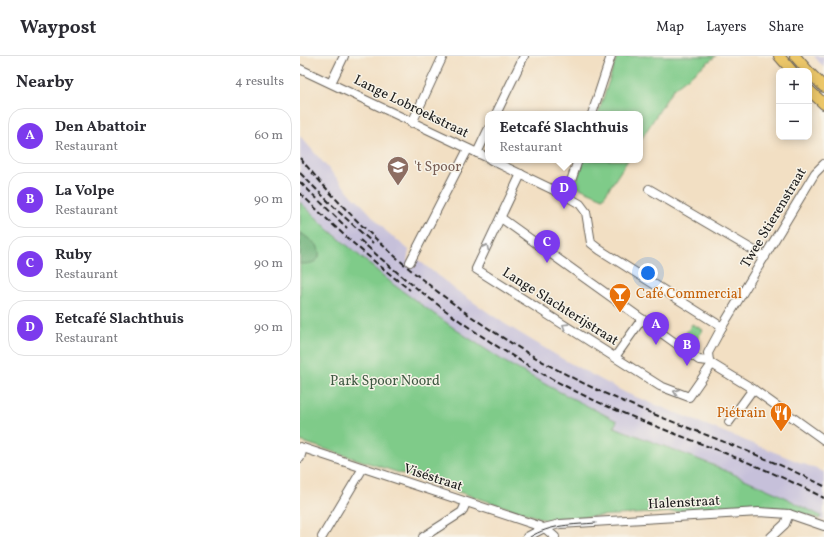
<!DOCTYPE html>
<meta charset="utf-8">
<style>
:root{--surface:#fff;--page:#f2f2f3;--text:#2b2b33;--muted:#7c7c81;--line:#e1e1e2;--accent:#7c3aed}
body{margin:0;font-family:Vollkorn,serif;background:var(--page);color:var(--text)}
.controls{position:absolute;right:12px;top:12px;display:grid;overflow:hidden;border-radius:8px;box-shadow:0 2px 10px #0003}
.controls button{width:36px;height:36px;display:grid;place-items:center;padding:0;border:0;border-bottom:1px solid var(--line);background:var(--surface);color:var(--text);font:20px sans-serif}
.you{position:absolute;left:348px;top:217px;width:14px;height:14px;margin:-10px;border:3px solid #fff;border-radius:50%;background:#1a73e8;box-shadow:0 0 0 6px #1a73e833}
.badge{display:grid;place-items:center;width:26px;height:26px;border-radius:50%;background:var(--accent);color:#fff;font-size:13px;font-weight:700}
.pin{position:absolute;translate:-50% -33px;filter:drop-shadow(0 1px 2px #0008)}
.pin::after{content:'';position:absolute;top:21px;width:14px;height:12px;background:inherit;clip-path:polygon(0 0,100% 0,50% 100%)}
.popup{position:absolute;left:185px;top:55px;width:158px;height:52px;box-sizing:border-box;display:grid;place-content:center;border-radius:8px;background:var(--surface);filter:drop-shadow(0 1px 3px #0005);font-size:13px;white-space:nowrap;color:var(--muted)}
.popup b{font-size:15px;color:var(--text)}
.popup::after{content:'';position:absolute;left:50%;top:100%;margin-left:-8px;border:8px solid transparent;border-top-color:var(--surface)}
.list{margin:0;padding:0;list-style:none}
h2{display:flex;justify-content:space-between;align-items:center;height:52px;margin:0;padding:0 16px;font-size:17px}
h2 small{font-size:13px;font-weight:400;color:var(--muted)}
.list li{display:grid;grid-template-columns:26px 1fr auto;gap:12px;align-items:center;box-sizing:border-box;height:56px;margin:0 8px 8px;padding:0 8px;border:1px solid var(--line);border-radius:16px}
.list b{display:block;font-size:15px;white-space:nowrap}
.list p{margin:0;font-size:13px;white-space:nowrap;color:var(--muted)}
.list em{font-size:13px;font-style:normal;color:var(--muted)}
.map{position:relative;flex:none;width:524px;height:481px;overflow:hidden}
header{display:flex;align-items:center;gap:24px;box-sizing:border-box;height:56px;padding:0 20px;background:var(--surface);border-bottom:1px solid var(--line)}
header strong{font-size:19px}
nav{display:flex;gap:22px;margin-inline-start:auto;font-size:14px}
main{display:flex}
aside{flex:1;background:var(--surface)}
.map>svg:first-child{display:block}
.industrial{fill:#c6c0da}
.green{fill:#7fcb89;stroke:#4e7452}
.forest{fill:#67af75;stroke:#426648}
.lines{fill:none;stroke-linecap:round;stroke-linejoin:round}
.minor-casing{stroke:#676056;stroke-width:10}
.major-casing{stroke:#676056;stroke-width:12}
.minor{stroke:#fff;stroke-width:8}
.major{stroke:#ebc669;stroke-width:10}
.tram{stroke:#1c1c1c;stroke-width:1}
.rail{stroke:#1c1c1c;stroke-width:2;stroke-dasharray:6 3;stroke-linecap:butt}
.oneway{stroke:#999}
.labels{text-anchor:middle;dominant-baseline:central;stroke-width:3;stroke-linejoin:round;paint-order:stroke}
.street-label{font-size:14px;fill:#1c1c1c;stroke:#f7f3e8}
.education-label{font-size:14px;fill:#785e54;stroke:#f7f3e8;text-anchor:start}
.food-label{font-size:14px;fill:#c56008;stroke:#f7f3e8;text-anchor:start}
.park-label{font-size:14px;fill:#3f5942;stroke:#f7f3e8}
</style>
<header>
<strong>Waypost</strong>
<nav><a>Map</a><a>Layers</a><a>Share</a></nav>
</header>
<main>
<aside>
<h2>Nearby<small>4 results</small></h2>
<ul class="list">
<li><span class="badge">A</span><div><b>Den Abattoir</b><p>Restaurant</p></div><em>60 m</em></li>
<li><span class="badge">B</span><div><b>La Volpe</b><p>Restaurant</p></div><em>90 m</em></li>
<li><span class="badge">C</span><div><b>Ruby</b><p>Restaurant</p></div><em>90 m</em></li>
<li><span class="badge">D</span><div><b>Eetcafé Slachthuis</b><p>Restaurant</p></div><em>90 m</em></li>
</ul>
</aside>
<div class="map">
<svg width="524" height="481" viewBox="0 0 524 481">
<rect width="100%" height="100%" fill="#f7f3e8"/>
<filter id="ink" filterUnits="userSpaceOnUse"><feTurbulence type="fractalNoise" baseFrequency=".025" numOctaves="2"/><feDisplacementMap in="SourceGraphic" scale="8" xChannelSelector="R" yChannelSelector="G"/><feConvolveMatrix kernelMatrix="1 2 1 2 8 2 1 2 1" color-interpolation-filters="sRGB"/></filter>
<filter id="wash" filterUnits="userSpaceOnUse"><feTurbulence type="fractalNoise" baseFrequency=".012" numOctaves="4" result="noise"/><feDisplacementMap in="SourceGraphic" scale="16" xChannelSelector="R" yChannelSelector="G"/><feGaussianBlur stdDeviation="0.9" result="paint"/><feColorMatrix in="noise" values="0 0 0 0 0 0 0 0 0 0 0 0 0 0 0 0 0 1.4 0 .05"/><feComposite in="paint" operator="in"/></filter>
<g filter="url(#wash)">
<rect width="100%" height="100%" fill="#f2dfc3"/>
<g class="industrial">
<polygon points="514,0 524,0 524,12"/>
<polygon points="0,80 55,143 57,143 86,175 109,194 107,205 112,208 117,203 156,234 205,268 266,305 326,337 524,416 524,465 495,454 496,447 414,409 314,371 316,365 254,333 205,306 158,275 94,229 29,174 0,146"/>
</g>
<g class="green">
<polygon points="317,0 416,0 373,33 340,85 340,58 298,58"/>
<polygon points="283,104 328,104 303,142 275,130"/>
<path d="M0 146 29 174 94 229 158 275 205 306 254 333 317 365 314 371 413 409 476 437 521 460 519 463C500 456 485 451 464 451L260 462 246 464 0 385Z"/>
<polygon points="392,268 403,274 394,288 383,282"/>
</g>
<path class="forest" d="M0 176 17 189C24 205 14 208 0 208Z"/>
</g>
<g filter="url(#ink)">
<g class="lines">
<g class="minor-casing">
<g id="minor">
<polyline points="0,13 188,102"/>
<polyline points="31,27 44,0"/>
<polyline points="196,58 224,0"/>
<polyline points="292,58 311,0"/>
<polyline points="112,67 143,0"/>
<polyline points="177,97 188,74"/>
<polyline points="191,104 266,140 280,148 286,156 291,187 300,194 422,271"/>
<polyline points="524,108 515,117 422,271 408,297 409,305 412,308 453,333 524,384"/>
<polyline points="221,118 176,213 360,330 389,341 412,308"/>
<polyline points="349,133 465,201"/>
<polyline points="266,140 278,104"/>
<polyline points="201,162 399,304 409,305"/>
<polyline points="110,206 168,93"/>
<polyline points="315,301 342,263"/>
<polyline points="429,366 453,333"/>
<polyline points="0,391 239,470 247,474 255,481"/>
<polyline points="0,402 3,392"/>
<polyline points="22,481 63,412"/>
<polyline points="123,481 162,456 166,447"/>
<polyline points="227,481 244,472 260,468 459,456 489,458 524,470"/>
<polyline points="471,481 485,468 489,458"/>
</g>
</g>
<g class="major-casing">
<g id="major">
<polyline points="479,0 492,15"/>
<polyline points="495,0 508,15"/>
<polyline points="509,16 524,31"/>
<polyline points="509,34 524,48"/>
</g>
</g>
<use href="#minor" class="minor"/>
<use href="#major" class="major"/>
<path class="tram" d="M230 481C251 468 273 469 296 467"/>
<g class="rail">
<path d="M0 102C83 203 193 288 313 341 383 372 456 395 524 430"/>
<polyline points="0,117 40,157 73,187"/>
<polyline points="0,126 47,172"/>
<path d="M0 137C35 172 71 204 110 234"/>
<path d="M60 184C134 251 218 311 309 351 355 371 401 387 447 406 473 417 499 429 524 442"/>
</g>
</g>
<defs><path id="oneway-chevron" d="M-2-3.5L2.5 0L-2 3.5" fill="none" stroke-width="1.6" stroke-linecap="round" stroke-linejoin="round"/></defs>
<g class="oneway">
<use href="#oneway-chevron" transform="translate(186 191) rotate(-64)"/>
<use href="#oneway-chevron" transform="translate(265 270) rotate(-148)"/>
<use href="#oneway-chevron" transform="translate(376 336) rotate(-160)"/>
</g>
</g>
<defs>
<g id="school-pin" transform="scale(1.15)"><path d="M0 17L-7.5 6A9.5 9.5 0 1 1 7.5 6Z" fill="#8d6e63" stroke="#f7f3e8"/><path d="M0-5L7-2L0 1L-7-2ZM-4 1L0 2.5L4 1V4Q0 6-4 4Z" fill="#fff"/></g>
<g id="bar-pin" transform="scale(1.15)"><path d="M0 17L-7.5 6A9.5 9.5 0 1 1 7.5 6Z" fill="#e8710a" stroke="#f7f3e8"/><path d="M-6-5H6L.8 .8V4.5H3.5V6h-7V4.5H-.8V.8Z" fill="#fff"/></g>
<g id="restaurant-pin" transform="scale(1.15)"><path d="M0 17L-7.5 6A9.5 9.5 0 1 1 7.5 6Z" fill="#e8710a" stroke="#f7f3e8"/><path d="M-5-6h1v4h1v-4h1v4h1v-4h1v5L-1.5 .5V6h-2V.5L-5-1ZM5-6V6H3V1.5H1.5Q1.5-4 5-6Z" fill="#fff"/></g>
</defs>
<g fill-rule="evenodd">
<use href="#school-pin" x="98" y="111"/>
<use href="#bar-pin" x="320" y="238"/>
<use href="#restaurant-pin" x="481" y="357"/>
</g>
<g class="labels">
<g class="street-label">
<text transform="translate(111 51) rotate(26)">Lange Lobroekstraat</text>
<text transform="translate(474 162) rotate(-59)">Twee Stierenstraat</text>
<text transform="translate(260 251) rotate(32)">Lange Slachterijstraat</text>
<text transform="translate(133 422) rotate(18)">Viséstraat</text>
<text transform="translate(384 447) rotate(-3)">Halenstraat</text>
</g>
<g class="education-label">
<text x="114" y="111">'t Spoor</text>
</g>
<g class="food-label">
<text x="336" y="238">Café Commercial</text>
<text x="466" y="357" text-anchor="end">Piétrain</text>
</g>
<g class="park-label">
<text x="85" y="325">Park Spoor Noord</text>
</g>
</g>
</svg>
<div class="controls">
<button>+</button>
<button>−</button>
</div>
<div class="you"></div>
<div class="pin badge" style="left:356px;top:289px">A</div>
<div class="pin badge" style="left:387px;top:310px">B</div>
<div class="pin badge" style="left:247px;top:207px">C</div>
<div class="pin badge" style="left:264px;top:153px">D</div>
<div class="popup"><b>Eetcafé Slachthuis</b>Restaurant</div>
</div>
</main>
